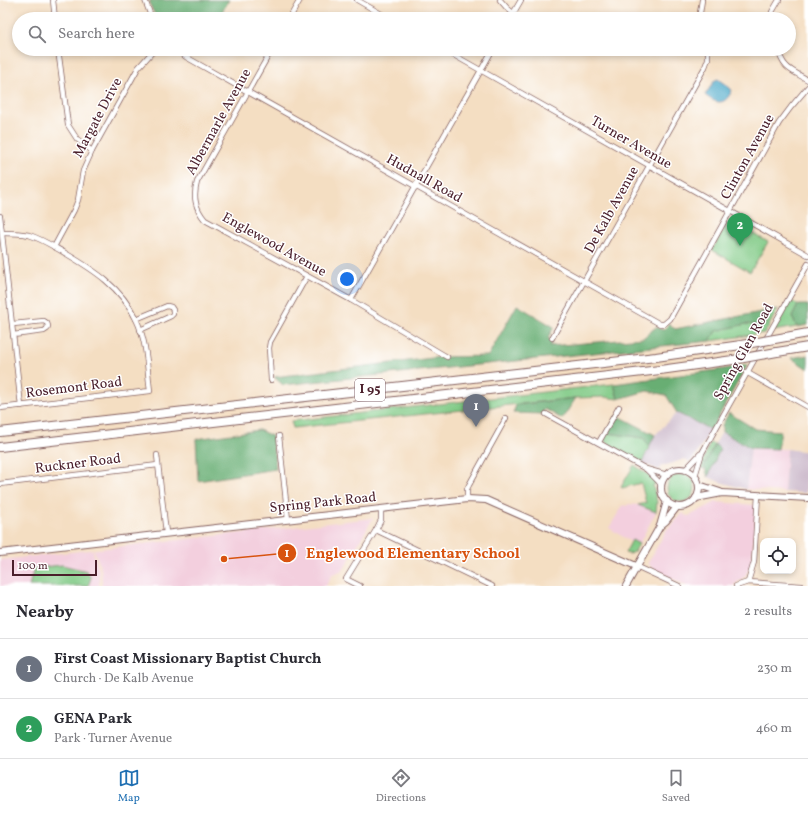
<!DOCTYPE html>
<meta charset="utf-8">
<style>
:root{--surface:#fff;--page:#f7f7f7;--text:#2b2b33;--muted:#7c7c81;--line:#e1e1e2;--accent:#1f6fb2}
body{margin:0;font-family:Vollkorn,serif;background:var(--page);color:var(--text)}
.controls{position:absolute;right:12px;bottom:12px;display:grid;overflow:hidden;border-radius:8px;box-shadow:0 2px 6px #0003}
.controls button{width:36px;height:36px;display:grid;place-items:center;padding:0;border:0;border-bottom:1px solid var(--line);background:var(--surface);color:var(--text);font:20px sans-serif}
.scale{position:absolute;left:12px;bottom:10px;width:85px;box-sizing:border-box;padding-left:4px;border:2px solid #4a1f2b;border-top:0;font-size:11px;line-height:14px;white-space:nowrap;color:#4a1f2b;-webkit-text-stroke:3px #fff;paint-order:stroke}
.you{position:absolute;left:347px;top:279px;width:14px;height:14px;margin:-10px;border:3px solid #fff;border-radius:50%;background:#1a73e8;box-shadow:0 0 0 6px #1a73e833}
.badge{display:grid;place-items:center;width:26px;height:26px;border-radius:50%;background:var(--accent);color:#fff;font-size:13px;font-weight:700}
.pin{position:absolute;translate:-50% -33px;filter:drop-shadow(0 1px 2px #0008)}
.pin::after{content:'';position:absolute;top:21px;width:14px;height:12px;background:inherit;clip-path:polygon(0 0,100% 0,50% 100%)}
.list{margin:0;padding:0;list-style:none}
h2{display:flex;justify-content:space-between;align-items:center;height:52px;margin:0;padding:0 16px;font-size:17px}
h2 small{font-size:13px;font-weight:400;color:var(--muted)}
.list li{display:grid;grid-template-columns:26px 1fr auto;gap:12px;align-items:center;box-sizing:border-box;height:60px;padding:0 16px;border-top:1px solid var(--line)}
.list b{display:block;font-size:15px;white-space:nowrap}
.list p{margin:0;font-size:13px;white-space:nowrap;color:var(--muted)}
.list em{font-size:13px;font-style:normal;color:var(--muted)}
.icon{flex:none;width:22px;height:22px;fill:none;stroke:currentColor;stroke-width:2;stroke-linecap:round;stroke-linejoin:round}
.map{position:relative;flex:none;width:808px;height:586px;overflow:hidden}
.search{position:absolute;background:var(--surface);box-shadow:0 2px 6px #0003;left:12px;right:12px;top:12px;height:44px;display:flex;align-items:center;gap:10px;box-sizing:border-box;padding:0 14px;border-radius:22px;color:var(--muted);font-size:15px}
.sheet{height:172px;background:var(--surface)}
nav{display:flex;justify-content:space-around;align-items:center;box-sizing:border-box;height:56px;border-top:1px solid var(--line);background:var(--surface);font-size:11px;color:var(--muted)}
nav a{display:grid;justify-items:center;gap:2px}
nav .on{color:var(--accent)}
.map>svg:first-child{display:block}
.built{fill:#f3cfde}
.industrial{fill:#cfbdce}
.green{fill:#81ca86;stroke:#667458}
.forest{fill:#68ae73;stroke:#59664f}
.water{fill:#47a6c6;stroke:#486278}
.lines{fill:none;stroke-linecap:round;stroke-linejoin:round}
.street-casing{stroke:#866260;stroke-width:6}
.secondary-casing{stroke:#866260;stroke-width:8}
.highway-casing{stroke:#866260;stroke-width:10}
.street{stroke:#fff;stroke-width:4.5}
.secondary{stroke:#fff;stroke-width:6}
.highway{stroke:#fff;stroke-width:8}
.highway-bridge-casing{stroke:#866260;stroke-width:10;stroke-linecap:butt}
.highway-bridge{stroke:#fff;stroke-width:8}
.labels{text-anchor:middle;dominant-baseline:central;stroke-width:3;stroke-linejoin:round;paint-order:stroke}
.shield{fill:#fff;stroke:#80626b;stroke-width:1}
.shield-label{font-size:13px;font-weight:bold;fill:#4a1f2b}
.street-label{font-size:14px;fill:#4a1f2b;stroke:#fff}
.leader{fill:none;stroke:#d8530f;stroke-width:1.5}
.callout-dot{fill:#d8530f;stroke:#fff;stroke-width:1.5}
.mark-label{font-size:12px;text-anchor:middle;font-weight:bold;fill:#fff}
.callout-label{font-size:15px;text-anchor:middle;font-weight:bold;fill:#d8530f;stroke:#fff;stroke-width:3;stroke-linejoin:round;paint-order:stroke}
</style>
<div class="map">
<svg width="808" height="586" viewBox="0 0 808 586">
<rect width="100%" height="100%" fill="#fff"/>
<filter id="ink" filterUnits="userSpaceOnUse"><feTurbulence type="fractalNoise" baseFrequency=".025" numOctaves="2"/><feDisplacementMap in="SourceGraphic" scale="8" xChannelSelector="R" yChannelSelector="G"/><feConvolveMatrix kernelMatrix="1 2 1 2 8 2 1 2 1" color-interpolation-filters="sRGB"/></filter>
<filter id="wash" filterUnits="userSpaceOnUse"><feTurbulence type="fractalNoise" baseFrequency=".012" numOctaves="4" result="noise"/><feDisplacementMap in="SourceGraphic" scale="16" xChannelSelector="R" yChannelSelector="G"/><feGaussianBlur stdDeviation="0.9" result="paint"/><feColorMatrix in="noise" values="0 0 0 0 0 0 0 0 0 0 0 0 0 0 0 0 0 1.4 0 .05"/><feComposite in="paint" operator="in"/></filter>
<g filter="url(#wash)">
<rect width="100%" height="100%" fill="#f4dec2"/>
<g class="built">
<polygon points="751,448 787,449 784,492 746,489"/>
<polygon points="716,502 756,505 752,564 745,576 733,586 687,586 652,568 648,563 667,529 684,512 684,515 689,516"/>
<polygon points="629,504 638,505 656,512 639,544 632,540 631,542 609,528 623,505 626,506"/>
<polygon points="373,518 344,569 332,575 326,586 101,586 102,582 101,569 94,550 93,552 99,570 99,586 0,586 0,560"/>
</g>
<g class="industrial">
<polygon points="677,413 711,430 695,456 690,462 685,459 666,465 662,465 659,470 642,463 655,435"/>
<polygon points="722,432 751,448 746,489 720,482 708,477 720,450 715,444"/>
<polygon points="787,449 808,452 806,493 784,492"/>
</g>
<g class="green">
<polygon points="729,220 768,242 750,272 712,250"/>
<polygon points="790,300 798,305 792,317 797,327 773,331"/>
<polygon points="778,309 765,333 710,341 716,331 746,324 765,326 771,310"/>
<polygon points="614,384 618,399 604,397 576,398 293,428 291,421"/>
<polygon points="607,433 644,438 649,447 642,463 605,442 604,439"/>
<polygon points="710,443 715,444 704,466 705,469 700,468"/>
<polygon points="634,465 652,477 657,483 653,485 657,502 656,512 638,505 646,503 641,483 622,488 621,487"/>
<circle cx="681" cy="488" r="14"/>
<path d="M632 540 639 544C635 551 633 556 625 553Z"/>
<polygon points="62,565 87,571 91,578 88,586 29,586 34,568"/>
</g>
<g class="forest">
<polygon points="150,0 229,0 218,19 157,19 150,5"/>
<polygon points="517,305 554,327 548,338 553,341 550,346 643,338 656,327 663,330 666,328 669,323 675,329 771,310 765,326 746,324 716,331 710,341 283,385 274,377 441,357 488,356"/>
<polygon points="798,305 808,305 808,325 797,327 792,317"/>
<polygon points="808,355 808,369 791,358"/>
<polygon points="748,364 711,430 677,413 666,395 647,391 618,399 614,384 724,369"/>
<polygon points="576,398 562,419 545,409 542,414 513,413 516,405"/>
<polygon points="729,413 755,429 781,431 778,449 751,448 722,432 722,425"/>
<polygon points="617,415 655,435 649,447 644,438 607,433"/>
<polygon points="259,430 272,436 276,469 198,481 196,439"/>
<polygon points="715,444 720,449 708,477 704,466"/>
</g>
<path class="water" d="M718 79 730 88 732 90C726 105 717 105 705 95L715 80Z"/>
</g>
<g filter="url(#ink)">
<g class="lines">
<g class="street-casing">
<g id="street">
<polyline points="53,0 55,19"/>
<polyline points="145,0 152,19"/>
<polyline points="357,0 390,19"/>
<polyline points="500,0 507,8 513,13"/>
<polyline points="289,19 300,0"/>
<polyline points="510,19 521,0"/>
<polyline points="701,19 700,13 702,0"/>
<polyline points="771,19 772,12 779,0"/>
<polyline points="58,49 68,125 77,139 92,151"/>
<polyline points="176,49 186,57 660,324 664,324 670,319 779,123 791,107 808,87"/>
<path d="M272 49 197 182C193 197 195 208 205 220L351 300 447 357"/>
<polyline points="443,49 808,255"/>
<path d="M778 49C783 69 791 70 808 80"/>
<polyline points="0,216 21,406"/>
<polyline points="54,247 74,210 78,200 83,171 92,151 138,68 155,49"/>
<polyline points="351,300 493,49"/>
<polyline points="136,319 167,306 171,307 173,310 173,314 171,316 140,330"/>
<polyline points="13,324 44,321 47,323 48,326 47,329 44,331 13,335"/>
<polyline points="552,338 705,67 708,59 708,49"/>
<polyline points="746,372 808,407"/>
<polyline points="271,380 269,348 270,342 307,276"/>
<path d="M0 408 150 391C147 367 147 341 136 319 121 287 94 270 65 253 54 247 42 239 29 235 20 233 11 233 2 233"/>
<polyline points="546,414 646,469 667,475"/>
<polyline points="279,436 288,520"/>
<polyline points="599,442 619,407"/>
<polyline points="157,455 166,533"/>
<polyline points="647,470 659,482 662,487"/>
<polyline points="685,470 700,454"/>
<polyline points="695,476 702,453 808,264"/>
<polyline points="0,484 158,465"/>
<polyline points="467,499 467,489 469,485 506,418"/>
<polyline points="376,530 492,586"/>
<polyline points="636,566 679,586"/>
<polyline points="748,582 754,562 758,495"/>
<polyline points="360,586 346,579 376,530 381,520 381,509"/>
<polyline points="736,586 748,582 802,586"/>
</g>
</g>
<g class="secondary-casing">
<g id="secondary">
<circle cx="680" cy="488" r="19"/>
<polyline points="699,485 720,492"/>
<polyline points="696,498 722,493 808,498"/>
<polyline points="660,526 666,521 677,507"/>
<polyline points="0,553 467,499 486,500 495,504 636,566"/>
<polyline points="626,586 660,526 667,501"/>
</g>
</g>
<g class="highway-casing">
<g id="highway">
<polyline points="786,337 808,333"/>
<polyline points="777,352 808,347"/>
<polyline points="0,432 656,357 741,345"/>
<polyline points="0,447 660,370 733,360"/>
</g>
</g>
<use href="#street" class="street"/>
<use href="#secondary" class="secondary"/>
<use href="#highway" class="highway"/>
<g class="highway-bridge-casing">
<g id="highway-bridge">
<polyline points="741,345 786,337"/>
<polyline points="733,360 777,352"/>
</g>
</g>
<use href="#highway-bridge" class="highway-bridge"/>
</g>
</g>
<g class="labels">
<rect class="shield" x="355" y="379" width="30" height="22" rx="3"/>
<g class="shield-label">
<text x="370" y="390">I 95</text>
</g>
<g class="street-label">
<text transform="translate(98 118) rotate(-62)">Margate Drive</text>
<text transform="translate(219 122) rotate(-61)">Albermarle Avenue</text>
<text transform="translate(631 143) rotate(30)">Turner Avenue</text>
<text transform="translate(748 157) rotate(-61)">Clinton Avenue</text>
<text transform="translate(424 179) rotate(29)">Hudnall Road</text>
<text transform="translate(612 210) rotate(-61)">De Kalb Avenue</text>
<text transform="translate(274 245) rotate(29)">Englewood Avenue</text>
<text transform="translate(744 352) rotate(-61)">Spring Glen Road</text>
<text transform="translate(74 388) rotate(-7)">Rosemont Road</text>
<text transform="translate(78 464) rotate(-7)">Ruckner Road</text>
<text transform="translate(323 503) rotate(-6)">Spring Park Road</text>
</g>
</g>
<path class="leader" d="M224 559L287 553"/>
<g class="callout-dot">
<circle cx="224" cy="559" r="4"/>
<circle cx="287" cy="553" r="10"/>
</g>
<g class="mark-label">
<text x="287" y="557">1</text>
</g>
<g class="callout-label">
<text x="413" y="558">Englewood Elementary School</text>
</g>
</svg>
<div class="controls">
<button><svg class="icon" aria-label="locate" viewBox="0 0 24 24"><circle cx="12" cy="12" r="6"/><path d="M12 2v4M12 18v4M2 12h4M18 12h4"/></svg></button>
</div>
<div class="scale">100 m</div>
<div class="you"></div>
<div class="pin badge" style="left:476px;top:427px;background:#6b7280">1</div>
<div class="pin badge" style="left:740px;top:246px;background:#2e9e5b">2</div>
<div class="search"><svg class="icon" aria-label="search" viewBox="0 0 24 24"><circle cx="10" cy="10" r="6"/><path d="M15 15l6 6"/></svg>Search here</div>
</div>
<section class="sheet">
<h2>Nearby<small>2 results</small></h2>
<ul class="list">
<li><span class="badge" style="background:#6b7280">1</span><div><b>First Coast Missionary Baptist Church</b><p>Church · De Kalb Avenue</p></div><em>230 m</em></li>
<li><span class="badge" style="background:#2e9e5b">2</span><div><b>GENA Park</b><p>Park · Turner Avenue</p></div><em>460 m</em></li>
</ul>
</section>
<nav>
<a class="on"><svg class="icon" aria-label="map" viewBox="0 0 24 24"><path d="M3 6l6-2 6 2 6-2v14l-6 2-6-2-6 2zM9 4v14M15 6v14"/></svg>Map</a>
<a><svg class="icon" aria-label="directions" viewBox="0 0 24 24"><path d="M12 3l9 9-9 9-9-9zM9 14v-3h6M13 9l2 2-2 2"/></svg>Directions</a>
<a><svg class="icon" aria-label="saved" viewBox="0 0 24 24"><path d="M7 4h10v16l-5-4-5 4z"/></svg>Saved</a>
</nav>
